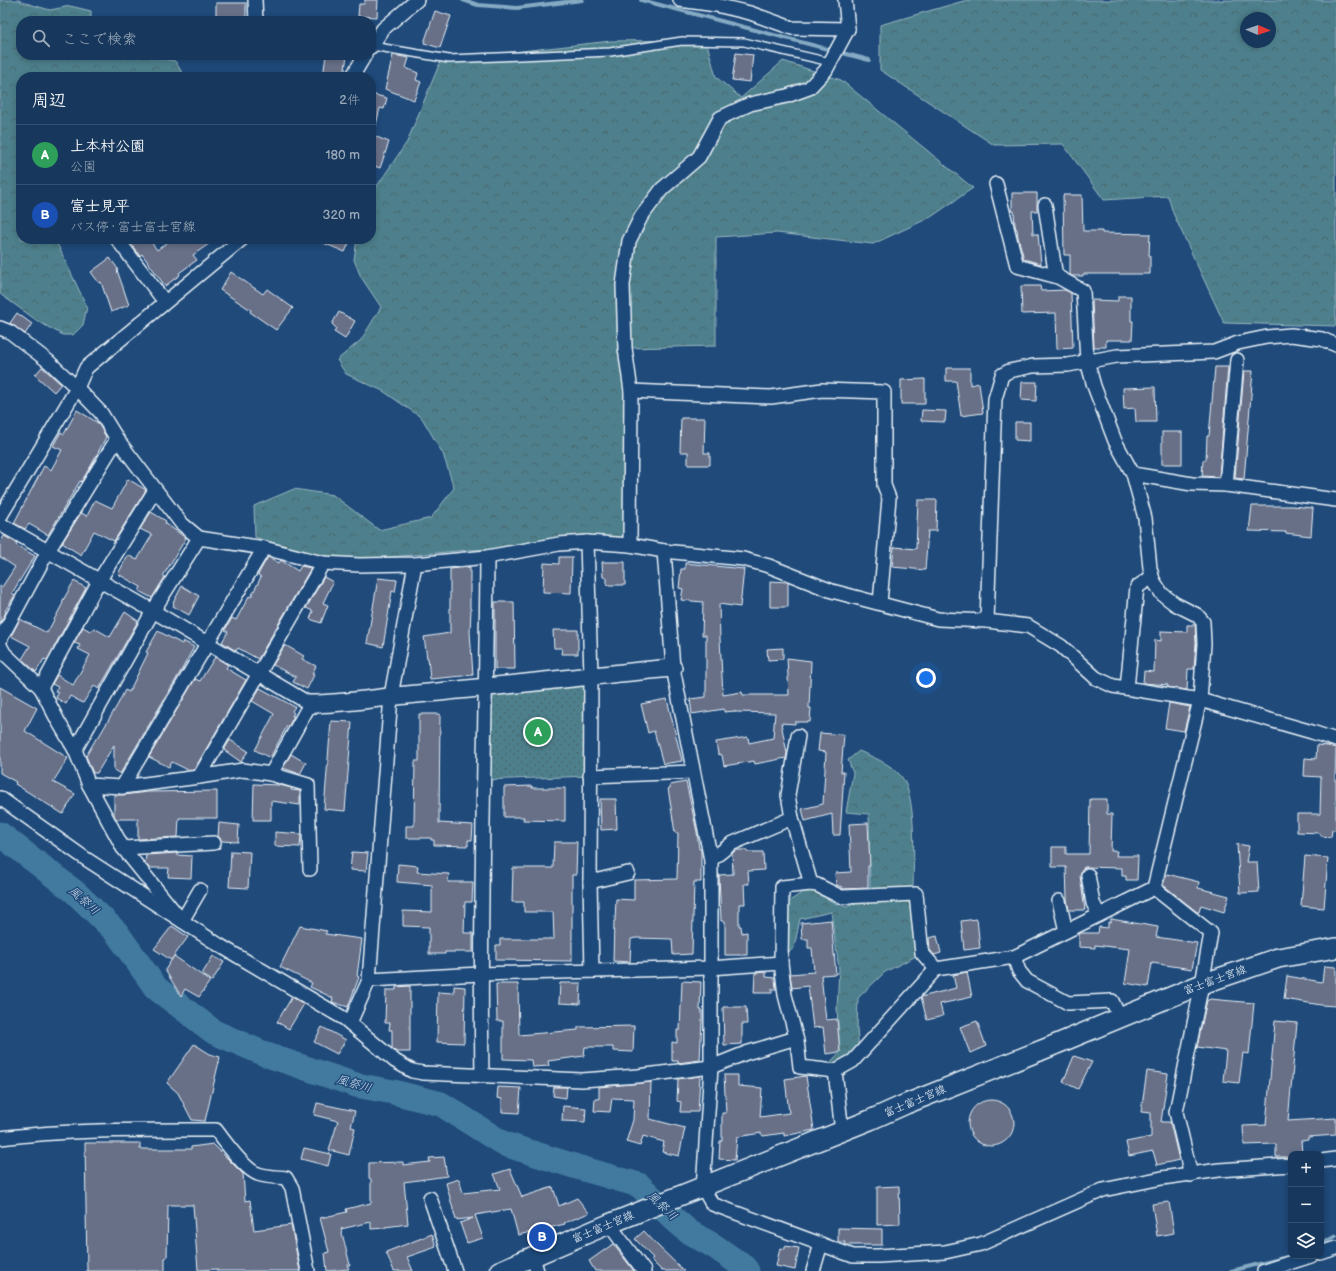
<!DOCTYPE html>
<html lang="ja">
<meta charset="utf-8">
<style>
:root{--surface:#17385c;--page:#203f62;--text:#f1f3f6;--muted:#9eacbb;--line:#365272;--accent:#8c9099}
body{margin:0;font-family:"Balsamiq Sans","Klee One",sans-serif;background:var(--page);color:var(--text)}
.controls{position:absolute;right:12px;bottom:12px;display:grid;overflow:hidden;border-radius:8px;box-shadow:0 2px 6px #0003}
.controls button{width:36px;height:36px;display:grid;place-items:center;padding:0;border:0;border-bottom:1px solid var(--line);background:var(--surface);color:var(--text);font:20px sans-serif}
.compass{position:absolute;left:1240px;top:12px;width:36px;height:36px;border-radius:50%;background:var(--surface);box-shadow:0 2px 6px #0003;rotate:92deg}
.you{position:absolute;left:926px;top:678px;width:14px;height:14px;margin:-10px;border:3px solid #fff;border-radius:50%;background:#1a73e8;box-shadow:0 0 0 6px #1a73e833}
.badge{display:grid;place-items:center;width:26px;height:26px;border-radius:50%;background:var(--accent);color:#fff;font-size:13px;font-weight:700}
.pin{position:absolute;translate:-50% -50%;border:2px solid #fff;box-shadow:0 1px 4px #0006}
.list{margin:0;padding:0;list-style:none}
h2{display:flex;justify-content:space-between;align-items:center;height:52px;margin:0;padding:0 16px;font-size:17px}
h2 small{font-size:13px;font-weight:400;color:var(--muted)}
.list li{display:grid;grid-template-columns:26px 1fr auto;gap:12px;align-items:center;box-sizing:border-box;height:60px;padding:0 16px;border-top:1px solid var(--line)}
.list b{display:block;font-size:15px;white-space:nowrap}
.list p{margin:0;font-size:13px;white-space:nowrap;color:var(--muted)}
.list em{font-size:13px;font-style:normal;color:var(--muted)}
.icon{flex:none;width:22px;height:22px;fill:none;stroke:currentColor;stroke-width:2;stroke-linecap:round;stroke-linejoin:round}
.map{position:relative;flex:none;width:1336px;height:1271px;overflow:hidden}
.search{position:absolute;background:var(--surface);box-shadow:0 2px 6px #0003;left:16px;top:16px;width:360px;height:44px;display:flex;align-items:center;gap:10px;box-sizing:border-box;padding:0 14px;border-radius:16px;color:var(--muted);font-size:15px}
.panel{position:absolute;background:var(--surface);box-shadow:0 2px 6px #0003;left:16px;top:72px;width:360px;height:172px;border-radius:16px}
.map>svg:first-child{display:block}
.forest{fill:url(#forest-crowns);stroke:#9bb8c2;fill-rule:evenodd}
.park{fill:url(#park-dots);stroke:#9bb8c2}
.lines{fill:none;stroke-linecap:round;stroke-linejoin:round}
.stream{stroke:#85aac3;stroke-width:4}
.river{stroke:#437a9f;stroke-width:25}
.building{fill:#676f88;stroke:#e8f1f8}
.service-casing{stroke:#e8f1f8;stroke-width:10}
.minor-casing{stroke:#e8f1f8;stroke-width:16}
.tertiary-casing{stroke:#e8f1f8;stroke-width:20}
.secondary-casing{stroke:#e8f1f8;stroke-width:22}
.service{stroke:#1f4a7a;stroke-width:7}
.minor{stroke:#1f4a7a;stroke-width:13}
.tertiary{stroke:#1f4a7a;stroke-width:17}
.secondary{stroke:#1f4a7a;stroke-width:19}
.labels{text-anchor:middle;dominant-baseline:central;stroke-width:3;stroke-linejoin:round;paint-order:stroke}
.street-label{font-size:11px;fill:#e8f1f8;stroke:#1f4a7a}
.water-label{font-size:12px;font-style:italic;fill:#cfdfeb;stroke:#1f4a7a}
</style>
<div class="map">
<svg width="1336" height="1271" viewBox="0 0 1336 1271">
<defs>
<pattern id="forest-crowns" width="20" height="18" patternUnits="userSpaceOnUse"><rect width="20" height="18" fill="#4e808c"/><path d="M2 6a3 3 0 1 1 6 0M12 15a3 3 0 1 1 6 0" fill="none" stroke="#4a676e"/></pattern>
<pattern id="park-dots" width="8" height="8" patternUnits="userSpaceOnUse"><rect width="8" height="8" fill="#4e808c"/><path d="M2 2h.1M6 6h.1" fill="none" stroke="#4a676e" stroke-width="1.8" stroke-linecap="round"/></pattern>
</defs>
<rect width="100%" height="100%" fill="#1f4a7a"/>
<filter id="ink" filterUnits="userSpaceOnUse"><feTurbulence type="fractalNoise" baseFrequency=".025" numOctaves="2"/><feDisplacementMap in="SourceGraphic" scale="8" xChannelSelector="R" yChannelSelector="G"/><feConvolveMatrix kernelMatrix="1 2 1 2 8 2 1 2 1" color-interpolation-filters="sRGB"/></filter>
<g filter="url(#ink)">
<g class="forest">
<polygon points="0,0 19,0 22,2 50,10 70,6 91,11 91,21 21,21 21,55 140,55 175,61 184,76 183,77 21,77 21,239 55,239 87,307 83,325 73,335 63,335 39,322 0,294"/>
<path d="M967 0H1336V326L1224 323 1173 213 1168 196 1104 200 1063 144 994 145 880 70V25ZM1246 18H1270V42H1246Z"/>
<polygon points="706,40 716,77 741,98 783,61 841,80 973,188 931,217 873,244 777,233 716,237 716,346 625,348 630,545 468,550 323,563 255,537 254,506 294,489 333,495 379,530 431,518 454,488 443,454 422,418 383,391 346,374 337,360 361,340 381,307 361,277 354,260 357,239 371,239 371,199 377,186 407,142 441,60 611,41"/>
<path d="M859 751C873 757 891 764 901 776 918 797 913 863 913 890 914 912 916 933 918 955L885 972 858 998 857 1029 859 1051 845 1067 827 1066 840 1052 837 1008 839 969 831 912 800 919 794 948 785 955 788 902 809 888 846 907 870 895 869 814 846 812 853 773 848 760Z"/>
</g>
<polygon class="park" points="591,676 590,776 484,780 486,688"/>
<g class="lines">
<g class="stream">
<polyline points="463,0 478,5 517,8 582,0"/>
<polyline points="641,0 869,60"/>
<polyline points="1321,1244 1336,1236"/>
<polyline points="1231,1271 1287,1257"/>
</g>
<polyline class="river" points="0,834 76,893 117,933 156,988 214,1032 267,1055 356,1085 393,1092 441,1104 504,1144 577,1167 639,1185 673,1218 689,1232 714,1246 744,1267 747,1271"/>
</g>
<g class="building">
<polygon points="365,0 378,0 377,17 358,16 359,4 364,4"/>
<rect x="216" y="3" width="30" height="18"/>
<polygon points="435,11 451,16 440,48 424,43"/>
<polygon points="736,53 753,55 750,82 732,80"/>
<polygon points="326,55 347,55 344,77 323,77"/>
<polygon points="393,55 409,58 406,68 418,73 416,80 421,82 414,100 385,89"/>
<polygon points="371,94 387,98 384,109 380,108 375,129 371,129"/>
<polygon points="374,136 389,142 380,168 371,165 371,144"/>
<polygon points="1012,193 1037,193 1037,211 1032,211 1033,234 1038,234 1041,264 1024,259 1018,237 1017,229 1016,229 1015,225 1014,211 1012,211"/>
<polygon points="1063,195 1082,195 1083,231 1102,231 1102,233 1150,234 1149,255 1150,255 1150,274 1083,274 1083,276 1072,276 1070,275 1070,255 1064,255"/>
<polygon points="127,239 149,239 157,250 172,239 216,239 193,255 197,260 179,273 180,275 165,286 142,254 140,256"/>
<polygon points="314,239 351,239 345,252"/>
<polygon points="110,258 118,269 117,270 129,305 111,312 101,282 99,283 91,272"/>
<polygon points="231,272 263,294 267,289 293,308 276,330 250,312 251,310 220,290"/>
<polygon points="1021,286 1040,286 1041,291 1065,290 1071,293 1073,348 1057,349 1056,313 1022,314"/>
<polygon points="1118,296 1131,296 1131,321 1133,321 1132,340 1106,340 1106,347 1094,347 1092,300 1118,301"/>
<polygon points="339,312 355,321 345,339 334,332 336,328 332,324"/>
<polygon points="17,313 32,324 25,334 10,323"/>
<polygon points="42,367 61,384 54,392 35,375"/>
<polygon points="1215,367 1228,367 1219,477 1202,476 1203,460 1206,460 1207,436 1209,436"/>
<polygon points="946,368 970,368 970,385 979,383 983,413 961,416 956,381 946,381"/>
<polygon points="1244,371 1253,371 1244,479 1235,478"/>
<polygon points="925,379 925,404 901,404 901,380"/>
<polygon points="1022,382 1037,382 1036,401 1021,400"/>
<polygon points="1155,387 1156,422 1136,422 1135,408 1124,409 1123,388"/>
<polygon points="77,410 98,423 106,437 91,466 81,482 80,481 48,535 29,524 25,529 14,523 44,466 51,470 62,450 53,446 61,432 64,434"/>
<polygon points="922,410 946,411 945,422 921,421"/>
<polygon points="681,418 705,418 704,453 710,453 710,465 688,465 688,452 680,452"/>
<polygon points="1015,422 1030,422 1030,441 1015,440"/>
<rect x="1162" y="432" width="20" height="32"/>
<polygon points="128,479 146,490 114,541 94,531 81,555 62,543 81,513 87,516 95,500 112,508"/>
<polygon points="918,500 937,500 936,531 928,531 925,570 892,567 894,547 916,549"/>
<polygon points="1252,506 1293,506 1313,508 1311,536 1285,533 1286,532 1249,531"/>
<polygon points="151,512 166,521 165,523 186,538 163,576 165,577 152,598 139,591 141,587 118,574 128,555 137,560 152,535 140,529"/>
<polygon points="4,536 17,543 16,545 35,556 12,593 15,595 5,611 6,612 0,623 0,586 2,587 15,567 0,557 0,543"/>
<polygon points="268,557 279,563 281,560 282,561 298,571 301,566 311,568 258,659 238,648 236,651 222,642 228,632 225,630 232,618 236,620 249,596 251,597 261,577 258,575 261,569"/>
<polygon points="559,557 572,557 571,593 543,592 544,563 559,564"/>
<polygon points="602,562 625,562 625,585 607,585 607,578 603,577"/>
<polygon points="685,563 744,569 740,607 719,604 720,639 723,695 742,692 743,695 789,695 787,658 811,661 809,708 811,708 810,722 795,722 795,724 781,723 787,753 786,758 755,764 754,761 724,766 722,755 718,754 716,742 748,737 749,743 773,738 775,713 735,712 735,711 724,712 724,709 692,714 690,699 706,697 706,635 702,635 703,602 681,600 683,589 679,588 681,569 685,569"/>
<polygon points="470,567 470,609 471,609 470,632 473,675 430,679 428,658 427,658 424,637 450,633 450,569"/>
<polygon points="324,577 333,582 323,603 328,605 321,623 310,619 313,611 306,608"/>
<polygon points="378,578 397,580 395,592 392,591 383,647 367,643"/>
<polygon points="74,581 86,588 47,660 44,659 36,672 22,659 30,646 11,636 20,619 47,633 63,603 62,602"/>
<polygon points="770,581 788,582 788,607 770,607"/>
<polygon points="182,586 199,596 189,615 173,606 174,604 173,603"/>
<polygon points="495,602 514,602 515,669 495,669"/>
<polygon points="125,612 138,621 99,689 94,686 83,703 70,696 66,704 56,698 58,693 55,691 58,687 52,684 57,675 73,685 90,655 78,649 80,645 74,643 83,627 90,631 94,628 110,637"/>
<polygon points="1187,625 1195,625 1196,643 1194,669 1188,669 1187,690 1167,687 1168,685 1143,683 1144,671 1154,672 1155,640 1161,641 1161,631 1187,632"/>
<polygon points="553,630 578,630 578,654 561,654 562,648 554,648"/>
<polygon points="158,631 182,644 183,641 194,647 181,671 120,774 114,770 114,745 97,773 93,773 86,756 97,737 98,738 118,704 125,690 129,692 148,653 146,652"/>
<polygon points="285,645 304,656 302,659 316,666 312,674 314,675 307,689 293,682 296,677 273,665"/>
<polygon points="783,648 783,659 768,660 767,649"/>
<polygon points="215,657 228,665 226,668 246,680 194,770 188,770 172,762 169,767 149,757 195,679 200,681"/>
<polygon points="0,687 37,708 25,731 68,758 53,782 75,794 63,814 15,784 16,782 0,773"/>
<polygon points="260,688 295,707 292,711 294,713 292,716 294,716 288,727 287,726 270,758 255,750 274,714 252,701"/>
<polygon points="667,699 682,761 663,764 654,731 648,733 641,704"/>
<polygon points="1169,703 1190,707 1184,731 1165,728"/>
<polygon points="419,714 440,714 439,823 473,825 472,840 468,840 468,846 434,845 434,840 431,840 431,838 406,838 406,826 414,826 415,761 419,761"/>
<polygon points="331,721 352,722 345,811 324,809"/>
<polygon points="820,733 844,735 841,772 844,772 840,835 833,835 832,814 805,821 802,809 823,804 826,752 818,751"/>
<polygon points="230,740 248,751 241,762 224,750"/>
<polygon points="1317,745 1328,746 1336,748 1335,781 1336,781 1336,830 1332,830 1331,837 1321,836 1320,833 1297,832 1297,814 1320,814 1321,777 1304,776 1305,758 1316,759"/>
<polygon points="291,754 306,763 300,774 283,768"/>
<polygon points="686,782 697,832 699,849 701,849 701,882 694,882 692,954 673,955 672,939 636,938 631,939 630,962 613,961 614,921 615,921 616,899 634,900 634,880 677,879 678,833 675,833 668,788 670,788 670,785"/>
<polygon points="254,784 279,785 292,788 291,790 300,791 300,805 271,801 271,820 253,820"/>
<polygon points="532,786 532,788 565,788 565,821 523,820 524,817 504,817 504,787"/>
<polygon points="217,791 217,818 179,818 178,837 138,839 138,819 116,819 114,815 114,795 123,795 147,792"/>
<polygon points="600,799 616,799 617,829 601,830"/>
<polygon points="1090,799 1107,799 1107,814 1112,814 1111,851 1117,851 1116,856 1138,856 1137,880 1126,880 1126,876 1122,876 1122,868 1084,867 1081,872 1080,876 1085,910 1069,910 1067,899 1066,867 1052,867 1052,847 1066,847 1066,854 1089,854"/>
<polygon points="219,823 239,825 238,842 222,841 218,836"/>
<polygon points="868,823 870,866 868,866 868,888 843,889 842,887 836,885 835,873 851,872 849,824"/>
<polygon points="275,832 301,834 300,847 275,846"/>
<polygon points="554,842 577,842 576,875 572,875 572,961 496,960 496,945 500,945 500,939 554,939 553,912 524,912 524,902 512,902 513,868 553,868"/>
<polygon points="1237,844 1249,846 1246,862 1257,862 1259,892 1240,893"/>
<polygon points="747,850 747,852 763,852 764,870 748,871 749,884 744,884 745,904 739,904 739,926 741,926 742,933 747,932 747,955 725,955 725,921 721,921 719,875 733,874 732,853 737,850"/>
<polygon points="231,851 250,852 248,888 229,887"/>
<polygon points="352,852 368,853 366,871 350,870"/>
<polygon points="177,853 177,855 192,856 191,878 168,877 169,868 149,868 145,863 146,855"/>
<polygon points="1305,856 1328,858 1324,908 1301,906"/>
<polygon points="398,864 418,866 417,872 449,874 448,882 473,882 472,902 465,902 464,933 473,933 473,952 445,952 445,954 429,954 429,927 403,926 403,911 432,912 432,885 397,882"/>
<polygon points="1167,874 1199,882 1198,888 1229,896 1224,912 1201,905 1199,912 1197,912 1163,885"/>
<polygon points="977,919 980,948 964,950 961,921"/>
<polygon points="1111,919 1158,927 1156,937 1197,943 1192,969 1152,963 1148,987 1125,983 1130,949 1095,945 1095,948 1079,947 1079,934 1081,933 1098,933 1099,927 1108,928 1108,922 1111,923"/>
<polygon points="831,920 836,974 821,975 826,1020 837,1019 840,1052 826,1054 823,1027 813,1028 808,986 792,988 790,974 814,972 812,948 808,948 808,939 802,939 801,923"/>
<polygon points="172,926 188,937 171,960 154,949"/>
<polygon points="300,926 327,931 325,934 362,939 357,976 359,977 348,1007 332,1002 333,998 310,987 312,983 280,967"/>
<polygon points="937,936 941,953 934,955 930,950 929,938"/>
<polygon points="174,956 210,981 199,997 185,989 181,996 165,970"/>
<polygon points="213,956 224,962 212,981 202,974"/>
<polygon points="1324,966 1336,967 1336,1006 1321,1005 1284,999 1287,976 1322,982"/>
<polygon points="766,972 766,977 775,978 776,989 772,989 772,993 754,993 755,973"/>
<polygon points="967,972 972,997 940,1004 943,1016 927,1020 921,997 956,988 953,975"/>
<polygon points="682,981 701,982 700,1010 702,1010 702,1019 700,1060 678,1063 678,1061 672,1061 672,1042 677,1043 677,1030 680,1030"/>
<polygon points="560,983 581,983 580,1004 559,1003"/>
<polygon points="496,984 518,984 519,1035 578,1030 578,1027 634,1026 633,1052 613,1051 613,1047 585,1047 584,1056 548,1061 549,1066 532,1067 531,1060 503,1059 503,1021 497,1021"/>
<polygon points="410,986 410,1052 396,1052 392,1048 392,1030 389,1030 390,1023 385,1023 386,990 396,990 396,987"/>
<polygon points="454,986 465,987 464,1043 437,1042 438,992 454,993"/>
<polygon points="292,997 304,1004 289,1029 277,1022"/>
<polygon points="1210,999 1254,1003 1249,1054 1243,1053 1239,1083 1223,1081 1226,1051 1197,1047 1207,1000 1209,1000"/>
<polygon points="723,1007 746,1007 747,1024 742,1024 742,1044 724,1045"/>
<polygon points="977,1021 986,1046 970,1053 960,1027"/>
<polygon points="1275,1021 1297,1023 1288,1121 1336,1118 1336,1135 1308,1137 1308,1140 1301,1141 1302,1153 1291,1154 1291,1157 1276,1157 1276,1144 1244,1145 1243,1126 1266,1125"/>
<polygon points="322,1027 346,1040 337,1054 314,1042"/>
<polygon points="194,1044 210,1054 220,1057 205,1121 192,1120 178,1093 167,1083"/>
<polygon points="1074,1056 1092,1062 1078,1089 1063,1082"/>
<polygon points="1147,1071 1168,1074 1161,1122 1170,1122 1179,1160 1157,1165 1153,1151 1129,1156 1126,1142 1151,1137 1151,1113 1141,1112"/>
<polygon points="724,1075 738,1075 738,1086 762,1088 760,1117 789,1113 785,1079 806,1076 814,1130 784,1136 784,1133 763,1136 761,1133 737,1137 735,1160 719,1159 720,1141 722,1141 722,1113 726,1113"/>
<polygon points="700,1076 698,1112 680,1112 681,1102 677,1101 678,1079"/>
<polygon points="651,1082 650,1119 685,1128 679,1156 662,1152 664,1142 643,1136 640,1146 626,1142 633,1120 634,1099 612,1098 610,1112 594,1111 595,1099 599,1099 599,1087"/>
<polygon points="498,1087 521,1088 519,1113 502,1112 502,1099 497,1098"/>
<polygon points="554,1087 567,1087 566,1098 553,1096"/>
<circle cx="991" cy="1123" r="23"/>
<polygon points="317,1103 355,1111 351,1127 355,1128 349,1155 329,1150 338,1121 314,1115"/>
<polygon points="563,1106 586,1108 585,1122 562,1121"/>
<polygon points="85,1143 140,1143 140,1149 191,1149 191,1147 213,1144 243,1174 245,1201 250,1200 254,1230 291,1225 300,1271 217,1271 217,1269 198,1270 193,1205 168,1205 167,1257 165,1258 165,1271 87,1271"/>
<polygon points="304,1148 331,1154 328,1166 301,1159"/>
<polygon points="444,1157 447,1176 404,1182 408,1224 385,1227 385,1228 371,1229 371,1222 341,1229 350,1265 347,1265 349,1269 327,1271 325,1253 329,1252 320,1218 347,1212 346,1209 371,1203 371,1179 369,1178 369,1163 403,1162 403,1165 430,1162 429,1158"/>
<polygon points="510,1169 522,1197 553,1187 559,1206 577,1198 589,1213 564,1223 565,1224 518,1235 511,1209 475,1215 483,1238 467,1243 460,1223 473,1218 456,1220 446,1183 459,1179 463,1193 500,1189 494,1174"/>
<polygon points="899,1186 900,1224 877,1225 877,1187"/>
<polygon points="1169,1202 1174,1233 1157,1236 1152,1204"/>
<polygon points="838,1228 882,1229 882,1245 847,1245 845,1244 845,1242 838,1242"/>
<polygon points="644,1231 657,1245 684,1271 662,1271 651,1260 653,1258 635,1239"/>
<polygon points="432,1234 436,1247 407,1257 413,1271 394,1271 386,1252"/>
<polygon points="613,1244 624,1258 634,1271 595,1271 589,1261"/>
<polygon points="785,1246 799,1248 795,1270 776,1266 780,1248 785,1249"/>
</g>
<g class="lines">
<g class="service-casing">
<polyline id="service" points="372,46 449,59 610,52 682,41 744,42 830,62"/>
</g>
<g class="minor-casing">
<g id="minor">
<polyline points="255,0 256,21"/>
<polyline points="680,0 716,5 750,13 792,28 848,29"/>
<polyline points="371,47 383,29 417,0"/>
<polyline points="352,77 365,55"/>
<polyline points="996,184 1017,266 1058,277 1083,291 1087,361 1094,386 1115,441 1133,474 1145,518 1150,568 1153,580 1162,594 1175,604 1197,615 1203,622 1204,644 1200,700 1154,888 1211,933 1202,984 1176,1112 1191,1175"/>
<polyline points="1045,205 1055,271 1058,277"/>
<polyline points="117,239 165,302"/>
<polyline points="0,328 10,332 48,361 77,388 101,413 117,439 181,523 199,538 264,548 323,563 359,565 415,564 487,557 559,544 587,542 630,545 664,551 743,559 769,566 832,591 938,619 987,621 1028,626 1061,646 1096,678 1113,686 1200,700 1312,732 1336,740"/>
<polyline points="631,391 771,397 822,390 884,392 884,485 889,498 880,603"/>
<polyline points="1133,474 1192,484 1226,485 1336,500"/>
<polyline points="1226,485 1237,360"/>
<polyline points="0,517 77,388 86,368 242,239"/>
<polyline points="0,524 153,611 310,704 271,774"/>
<polyline points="587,542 591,676 590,882 592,971"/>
<polyline points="630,545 631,391 625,348 623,285 629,241 641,217 662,189 699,157 720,118 750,104 787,96 809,88 826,70 848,29 845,0"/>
<polyline points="664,551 673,668 711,860 711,1067 703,1188 712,1204 853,1256 878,1256 945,1252 981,1244 1103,1190 1162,1178 1219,1170 1291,1165"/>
<polyline points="987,621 995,399 1002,375 1009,371 1033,366 1068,365 1117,356 1214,352 1238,343 1267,337 1291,335 1322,339 1336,345"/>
<polyline points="0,640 48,551 117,439"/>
<polyline points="0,645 4,653 41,688 58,721 75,750 89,785 123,848 182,921 219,945 345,1019 395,1061 412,1071 423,1073 582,1080 638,1076 711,1067 746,1053 796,1038"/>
<polyline points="41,688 99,581 155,490"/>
<polyline points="1127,688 1137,587 1152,577"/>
<polyline points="798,736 788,795 792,818 811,884"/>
<polyline points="75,750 153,611 199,538"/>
<polyline points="590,776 693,772"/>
<polyline points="199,777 323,563"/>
<polyline points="89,785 122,787 199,777 243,770 271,774 308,785 310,869"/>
<polyline points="122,787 264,548"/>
<polyline points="0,798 86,859 182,921 200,890"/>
<polyline points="123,848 214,843"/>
<polyline points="711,860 731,844 792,818"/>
<polyline points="1088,875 1093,903 1099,915"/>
<polyline points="590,882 628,873"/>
<polyline points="1059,901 1066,931"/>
<polyline points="369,980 480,974 710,968 781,963"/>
<polyline points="1120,1018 1112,1001 1068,1003 1027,981 1019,971 1014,957 1154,888"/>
<polyline points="350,1023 369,980 391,696 415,564"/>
<polyline points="835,1071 800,1067 797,1041 785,995 781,963 782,887 811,884 817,885 841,897 916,894 922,953 936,969"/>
<path d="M482 1075C479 902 486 729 487 557"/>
<polyline points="842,1132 835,1071 853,1061 936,969 1014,957"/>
<path d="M0 1138C72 1129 144 1130 216 1130 224 1141 245 1170 258 1174 267 1177 277 1177 286 1178L292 1188 308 1271"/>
<polyline points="1321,1161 1336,1159"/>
<polyline points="430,1198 455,1271"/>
<polyline points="609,1224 644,1271"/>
<polyline points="1321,1253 1336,1248"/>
<polyline points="533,1257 537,1271"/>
<polyline points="813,1271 821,1244"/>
<polyline points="1264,1271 1311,1256"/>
</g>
</g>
<g class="tertiary-casing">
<path id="tertiary" d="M310 704C342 704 375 698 407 695 496 687 584 676 673 668"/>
</g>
<g class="secondary-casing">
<polyline id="secondary" points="499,1271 609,1224 870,1120 906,1104 1047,1048 1202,984 1278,958 1336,948"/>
</g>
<use href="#service" class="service"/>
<use href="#minor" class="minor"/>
<use href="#tertiary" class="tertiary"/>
<use href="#secondary" class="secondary"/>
</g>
</g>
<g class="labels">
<g class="street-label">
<text transform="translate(1215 980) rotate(-20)">富士富士宮線</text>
<text transform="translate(915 1101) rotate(-23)">富士富士宮線</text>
<text transform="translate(603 1227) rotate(-23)">富士富士宮線</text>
</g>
<g class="water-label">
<text transform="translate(84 901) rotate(42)">風祭川</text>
<text transform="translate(354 1084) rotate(16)">風祭川</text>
<text transform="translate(662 1206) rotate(43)">風祭川</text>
</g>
</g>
</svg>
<div class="controls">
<button>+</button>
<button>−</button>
<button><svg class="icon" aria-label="layers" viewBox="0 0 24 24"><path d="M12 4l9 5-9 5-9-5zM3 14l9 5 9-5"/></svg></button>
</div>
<svg class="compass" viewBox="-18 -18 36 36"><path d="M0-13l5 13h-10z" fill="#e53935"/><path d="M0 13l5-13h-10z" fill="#9eacbb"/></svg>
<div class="you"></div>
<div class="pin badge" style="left:538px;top:732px;background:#2e9e5b">A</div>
<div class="pin badge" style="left:542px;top:1237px;background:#1a4fb4">B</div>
<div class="search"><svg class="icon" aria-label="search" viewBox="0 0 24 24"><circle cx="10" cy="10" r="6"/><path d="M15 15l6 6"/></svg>ここで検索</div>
<section class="panel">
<h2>周辺<small>2件</small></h2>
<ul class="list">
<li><span class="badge" style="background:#2e9e5b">A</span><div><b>上本村公園</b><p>公園</p></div><em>180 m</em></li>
<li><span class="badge" style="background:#1a4fb4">B</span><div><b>富士見平</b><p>バス停 · 富士富士宮線</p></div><em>320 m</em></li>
</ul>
</section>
</div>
